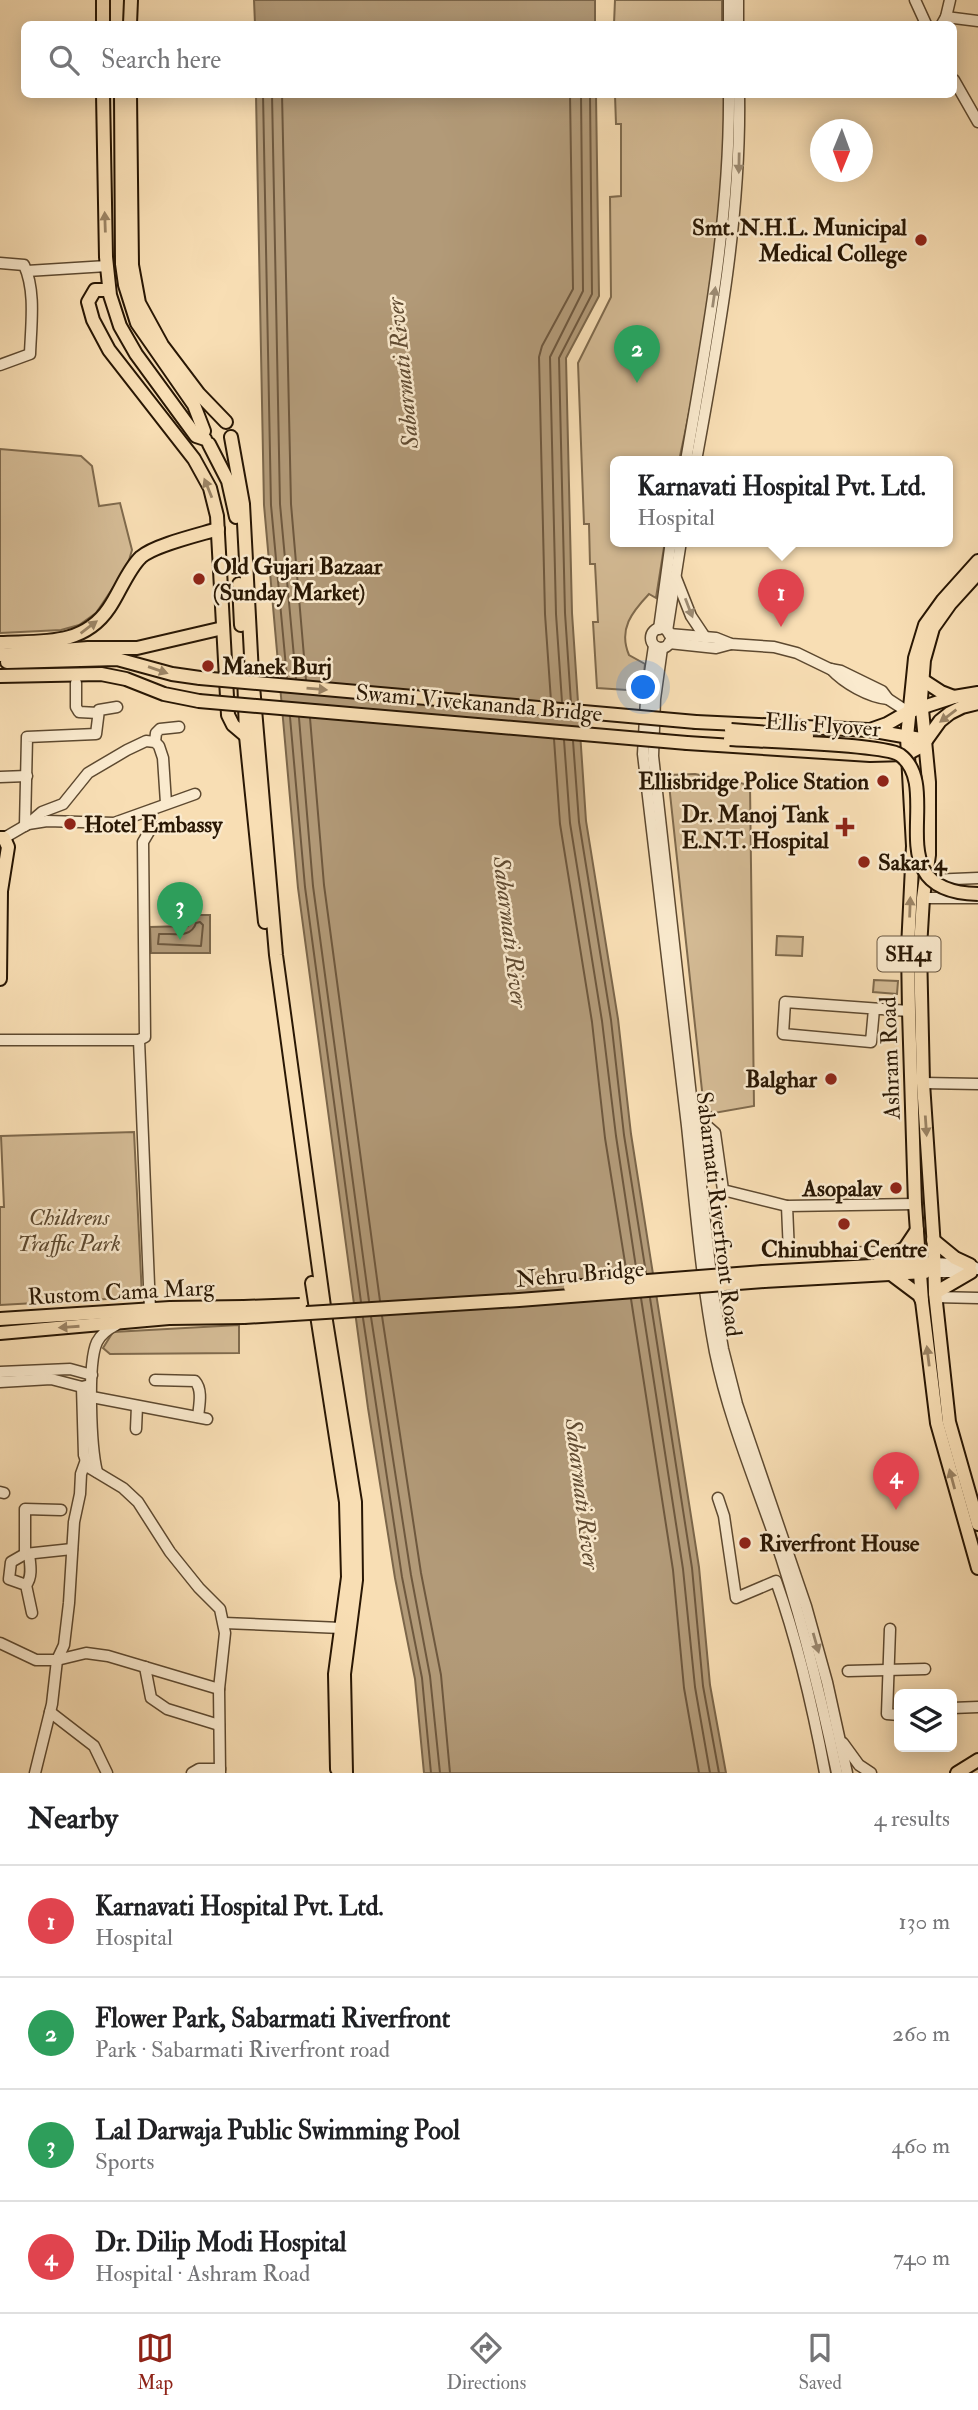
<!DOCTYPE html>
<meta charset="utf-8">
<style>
:root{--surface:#fff;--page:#f6f6f6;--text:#202124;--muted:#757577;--line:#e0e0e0;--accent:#8f2418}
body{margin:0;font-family:"IM FELL Double Pica",serif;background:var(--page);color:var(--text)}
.controls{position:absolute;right:21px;bottom:21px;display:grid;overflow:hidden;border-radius:10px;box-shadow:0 4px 18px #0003}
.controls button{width:63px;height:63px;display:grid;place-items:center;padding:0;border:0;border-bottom:2px solid var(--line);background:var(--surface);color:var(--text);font:35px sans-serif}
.compass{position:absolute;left:810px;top:119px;width:63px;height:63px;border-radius:50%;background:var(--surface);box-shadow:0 4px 18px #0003;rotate:181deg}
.you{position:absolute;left:644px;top:688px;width:24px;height:24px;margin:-18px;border:5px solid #fff;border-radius:50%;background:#1a73e8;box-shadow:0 0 0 10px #1a73e833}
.badge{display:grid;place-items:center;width:46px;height:46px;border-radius:50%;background:var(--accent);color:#fff;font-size:23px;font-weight:700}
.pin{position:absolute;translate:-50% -58px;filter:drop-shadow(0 2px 4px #0008)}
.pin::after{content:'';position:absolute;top:37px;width:24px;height:21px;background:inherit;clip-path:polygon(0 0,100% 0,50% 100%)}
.popup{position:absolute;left:610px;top:456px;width:343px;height:91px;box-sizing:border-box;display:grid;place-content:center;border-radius:10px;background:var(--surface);filter:drop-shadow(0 2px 5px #0005);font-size:23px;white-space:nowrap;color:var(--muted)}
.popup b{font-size:26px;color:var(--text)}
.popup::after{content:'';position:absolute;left:50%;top:100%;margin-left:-14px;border:14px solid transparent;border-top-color:var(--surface)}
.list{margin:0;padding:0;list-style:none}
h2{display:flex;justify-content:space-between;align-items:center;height:91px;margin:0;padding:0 28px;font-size:30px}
h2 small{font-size:23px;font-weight:400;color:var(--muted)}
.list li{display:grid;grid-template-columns:46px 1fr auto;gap:21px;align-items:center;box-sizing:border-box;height:112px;padding:0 28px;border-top:2px solid var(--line)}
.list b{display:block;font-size:26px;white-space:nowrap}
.list p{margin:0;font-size:23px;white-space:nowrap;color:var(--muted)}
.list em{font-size:23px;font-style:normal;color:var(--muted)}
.icon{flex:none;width:38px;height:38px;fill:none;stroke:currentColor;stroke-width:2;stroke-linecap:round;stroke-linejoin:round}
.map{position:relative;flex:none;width:978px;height:1773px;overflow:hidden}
.search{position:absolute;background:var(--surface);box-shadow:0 4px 18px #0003;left:21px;right:21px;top:21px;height:77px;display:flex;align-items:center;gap:18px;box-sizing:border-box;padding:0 24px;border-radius:10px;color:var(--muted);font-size:26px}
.sheet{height:539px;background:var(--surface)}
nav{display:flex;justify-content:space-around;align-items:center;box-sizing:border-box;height:98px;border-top:2px solid var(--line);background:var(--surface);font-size:19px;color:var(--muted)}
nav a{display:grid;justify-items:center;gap:4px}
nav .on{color:var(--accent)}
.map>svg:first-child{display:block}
.green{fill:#d5bc96;stroke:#7f6a4d;stroke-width:2}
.water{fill:#b29a78;stroke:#7b664a;stroke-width:2}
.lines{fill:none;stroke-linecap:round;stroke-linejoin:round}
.shore{stroke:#6e583e;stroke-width:2}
.minor-casing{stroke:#5d4930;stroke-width:13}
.major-casing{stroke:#291704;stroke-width:16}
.minor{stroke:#faeace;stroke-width:10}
.major{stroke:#f8deb4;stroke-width:12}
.major-bridge-casing{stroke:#291704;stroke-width:16;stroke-linecap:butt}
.major-bridge{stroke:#f8deb4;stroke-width:12}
.oneway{fill:#9c8b73}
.oneway2{fill:#9b8465}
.poi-dot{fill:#8f2418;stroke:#faeace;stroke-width:2.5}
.labels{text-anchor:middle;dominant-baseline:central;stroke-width:5;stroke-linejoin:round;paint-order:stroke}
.shield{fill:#faeace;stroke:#685641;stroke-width:2}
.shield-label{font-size:21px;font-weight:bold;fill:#291704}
.poi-label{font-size:23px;font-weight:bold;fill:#291704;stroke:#faeace;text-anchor:end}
.street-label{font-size:23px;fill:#291704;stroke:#faeace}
.park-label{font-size:23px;font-style:italic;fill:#5d4930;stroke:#faeace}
.water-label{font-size:24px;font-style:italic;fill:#604b32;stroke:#faeace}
</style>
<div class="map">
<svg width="978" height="1773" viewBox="0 0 978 1773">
<rect width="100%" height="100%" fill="#f8deb4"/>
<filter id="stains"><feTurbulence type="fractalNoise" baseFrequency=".00286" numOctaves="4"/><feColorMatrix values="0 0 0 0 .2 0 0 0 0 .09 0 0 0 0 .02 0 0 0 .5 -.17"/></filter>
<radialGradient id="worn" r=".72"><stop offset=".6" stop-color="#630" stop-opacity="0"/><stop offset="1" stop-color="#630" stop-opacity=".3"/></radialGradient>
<g class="green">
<polygon points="615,0 722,0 722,24 614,24"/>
<path d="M615 95H724C726 217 705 341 679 461H615V541H665L656 598 649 594C632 612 618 629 629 655L645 664 642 691 597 688 593 622H598L595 564H590L589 524H584L578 363 611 297 610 197 621 196V124H616Z"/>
<polygon points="0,449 81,456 92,466 99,506 120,503 132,550 127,567 96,613 79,625 61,630 0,633"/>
<polygon points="695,774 750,785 754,1106 714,1113 704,1109 668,775"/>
<polygon points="777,936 803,937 802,956 776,955"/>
<polygon points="874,980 898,981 897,994 873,992"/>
<polygon points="134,1132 142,1297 0,1305 0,1207 4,1207 1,1136"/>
<polygon points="239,1325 239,1353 110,1354 103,1348 113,1332"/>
</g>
<g class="water">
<polygon points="254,0 595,0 595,24 255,24"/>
<polygon points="256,95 596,95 599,296 566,358 572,613 586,821 618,1019 631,1134 699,1567 710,1685 726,1773 424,1773 415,1679 395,1578 368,1408 298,888 264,505"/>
<polygon points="188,915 210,915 210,953 151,953 150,927 188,926"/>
</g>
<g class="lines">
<g class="shore">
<polyline points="263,94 271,505 287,678"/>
<polyline points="272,94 280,504 296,679"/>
<polyline points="282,94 291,504 306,680"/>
<polyline points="551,701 545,614 539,357 542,346 573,289 570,94"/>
<polyline points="562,702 556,614 550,357 583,291 581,94"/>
<polyline points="571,703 565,613 559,358 592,294 590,94"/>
<polyline points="290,717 305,887 361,1302"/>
<polyline points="299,718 313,886 369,1301"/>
<polyline points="310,718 324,885 380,1301"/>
<polyline points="554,739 560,824 592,1022 605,1138 627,1275"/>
<polyline points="564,740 570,823 602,1021 616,1136 637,1274"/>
<polyline points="573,741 579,822 611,1020 624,1135 646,1273"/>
<path d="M200 922 203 925 201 946 158 944 159 934C173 933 191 939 196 923Z"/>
<polyline points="641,1298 683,1569 695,1687 710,1773"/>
<polyline points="650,1298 692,1568 703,1686 719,1773"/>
<polyline points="631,1299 673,1570 684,1688 699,1773"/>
<polyline points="382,1316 421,1573 441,1675 450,1773"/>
<polyline points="371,1317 411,1575 430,1676 440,1773"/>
<polyline points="363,1318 402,1577 422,1678 431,1773"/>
</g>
<g class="minor-casing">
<g id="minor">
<polyline points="729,0 729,24"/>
<polyline points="738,0 738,24"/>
<polyline points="915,0 926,24"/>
<polyline points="946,17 950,0"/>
<polyline points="942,24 946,17 978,21"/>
<polyline points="954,80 978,122"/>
<path d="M0 263 24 265C36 291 31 325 30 354L0 365"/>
<polyline points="27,271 107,266"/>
<path d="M686 461C707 339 730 218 729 94"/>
<path d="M696 461C718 340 741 218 739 94"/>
<polyline points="676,578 691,616 705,637"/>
<circle cx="661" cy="638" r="10"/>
<polyline points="659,629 671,541"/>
<polyline points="667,631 681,541"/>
<polyline points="669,634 716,638 731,644 774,647 797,653 830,669 841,671 882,691 888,699 908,712"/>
<polyline points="669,643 716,648 731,644"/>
<path d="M654 646 646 700 643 754C658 878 673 1002 687 1126 695 1202 701 1278 715 1352 728 1415 752 1473 773 1533 800 1611 820 1692 837 1773"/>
<polyline points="662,648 655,699 653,756 713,1293 723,1349 737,1404 806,1606 827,1682 847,1773"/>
<path d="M831 669C844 683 868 697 888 699"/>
<polyline points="76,683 76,707 79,712 98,713"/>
<polyline points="155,742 156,733 160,729 179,727"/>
<polyline points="0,777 27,776"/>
<polyline points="28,824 42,812 63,804 88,773 127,750 146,741 155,742 159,746 163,758 166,803"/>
<polyline points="25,826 27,737 96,734 99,710 117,707"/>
<polyline points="4,838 28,824 47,821 114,823 195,794"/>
<polyline points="930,880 978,878"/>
<polyline points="923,898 978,898"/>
<polyline points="874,1009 871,1042 783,1034 785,1002 909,1011"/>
<polyline points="0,1040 139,1040"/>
<polyline points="923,1083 978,1084"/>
<polyline points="691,1125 707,1126 715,1133 723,1190 787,1206"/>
<polyline points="899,1252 789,1253 787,1206 915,1204"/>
<polyline points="934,1263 970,1265 978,1269"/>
<polyline points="934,1272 971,1272"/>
<polyline points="935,1297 978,1298"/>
<polyline points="150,1309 139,1040 145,1037 143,842 150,830 152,810"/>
<polyline points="0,1372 70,1369 92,1375"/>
<path d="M155 1380 195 1381C203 1390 199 1406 198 1417"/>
<polyline points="0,1382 51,1379 82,1387 86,1386"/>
<polyline points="82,1387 84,1455 88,1467 123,1488 138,1502 170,1552 199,1588 220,1609 225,1633 219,1689 220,1773"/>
<polyline points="92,1397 207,1419"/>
<polyline points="136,1429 137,1406"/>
<path d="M97 1472C91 1448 87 1363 97 1342 101 1334 108 1329 116 1325"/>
<polyline points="0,1492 4,1493"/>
<path d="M718 1498 724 1516 736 1598 776 1581C798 1643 813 1708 825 1773"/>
<polyline points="25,1554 25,1509 61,1510"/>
<path d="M26 1585C33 1577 30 1563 29 1554"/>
<polyline points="32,1613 26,1585 9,1579 11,1562 25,1554 72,1549"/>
<polyline points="224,1623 341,1628"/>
<polyline points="890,1629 887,1714 899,1715"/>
<polyline points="0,1643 36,1660 57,1660 86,1653 108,1656 219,1689"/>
<polyline points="145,1667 151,1698 167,1709 219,1725"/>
<polyline points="848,1671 925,1669"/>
<polyline points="952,1708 978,1707"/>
<polyline points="50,1712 94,1746 107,1773"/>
<polyline points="843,1743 859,1765 871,1773"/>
<polyline points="35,1773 52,1704 57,1660 64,1645 69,1603 74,1522 80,1494 81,1474 86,1460"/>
<polyline points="192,1773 199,1769 220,1769"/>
</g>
</g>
<g class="major-casing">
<g id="major">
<polyline points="103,24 103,0"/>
<polyline points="130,24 131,0"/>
<polyline points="103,94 106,257 110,295 120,326 136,354 196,436 205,439"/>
<polyline points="121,94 122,264 125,285 137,323 194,405 204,431"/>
<polyline points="130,94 132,265 139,303 162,345 199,394 226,422"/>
<polyline points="109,290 95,290 88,302 93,320 109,350 194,459 210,488 217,516 228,715 233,725 246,736"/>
<polyline points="231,437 243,504 252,674 276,955 326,1321 355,1502 356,1580 344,1674 346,1773"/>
<polyline points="209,444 228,481 236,517"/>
<polyline points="978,561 943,600 925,625 915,658 907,737 913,846 908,948 909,1011 915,1204 922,1301 937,1423 978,1568"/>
<polyline points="978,573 950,604 933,628 924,660 921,699 929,782 929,855 923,898 920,948 923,1083 934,1248 935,1293 949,1422 978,1524"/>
<polyline points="239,584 241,625"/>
<path d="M0 643C40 641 83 647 109 608 119 594 128 569 141 557 155 545 198 535 218 529"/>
<polyline points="0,655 88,648 137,648 223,628"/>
<polyline points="7,662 117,659 172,674 200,678"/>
<polyline points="244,672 246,736 265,922"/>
<polyline points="0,676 101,674 126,679 164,694 199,701"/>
<polyline points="921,679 941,692 954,697"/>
<polyline points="696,722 869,730 926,740"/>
<polyline points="870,730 887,724 908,712 954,697 978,693"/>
<polyline points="687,743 870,755 907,754 922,746 940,721 950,713 962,707 978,703"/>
<polyline points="0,838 4,838 8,847 1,891 0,979"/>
<polyline points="933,1240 955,1258 970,1265"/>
<polyline points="879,1263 905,1248 917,1230"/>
<polyline points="763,1272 927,1263"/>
<polyline points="891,1274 919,1295 922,1301"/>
<polyline points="764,1281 925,1272"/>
<polyline points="312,1283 346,1502 348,1577 335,1674 337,1769"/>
<polyline points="935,1293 971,1272"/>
<polyline points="0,1319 170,1308 244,1307"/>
<polyline points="0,1333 169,1318 244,1317"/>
<polyline points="957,1773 978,1760"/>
</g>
</g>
<use href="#minor" class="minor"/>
<use href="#major" class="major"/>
<g class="major-bridge-casing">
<g id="major-bridge">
<polyline points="200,678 696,722"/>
<polyline points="199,701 687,743"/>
<polyline points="731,730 807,736"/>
<path d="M730 739C758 741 884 744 900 755 946 789 873 892 978 894"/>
<polyline points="570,1287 763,1272"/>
<polyline points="244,1307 300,1305"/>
<polyline points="244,1317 519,1300 764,1281"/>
</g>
</g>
<use href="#major-bridge" class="major-bridge"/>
</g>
<defs><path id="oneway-solid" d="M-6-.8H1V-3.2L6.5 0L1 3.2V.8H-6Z" transform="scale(1.75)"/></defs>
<g class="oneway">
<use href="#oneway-solid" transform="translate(739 163) rotate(91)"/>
<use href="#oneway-solid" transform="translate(714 297) rotate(-82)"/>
<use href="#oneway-solid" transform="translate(689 608) rotate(69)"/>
<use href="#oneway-solid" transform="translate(816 1643) rotate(74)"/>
</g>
<g class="oneway2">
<use href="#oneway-solid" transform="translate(105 222) rotate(-92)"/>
<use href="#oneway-solid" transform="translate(208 488) rotate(-112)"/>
<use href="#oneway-solid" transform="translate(89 627) rotate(-37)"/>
<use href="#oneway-solid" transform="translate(158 670) rotate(19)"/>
<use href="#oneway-solid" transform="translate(317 689) rotate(5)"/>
<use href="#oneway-solid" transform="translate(948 716) rotate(143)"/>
<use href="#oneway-solid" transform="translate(910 907) rotate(-88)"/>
<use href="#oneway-solid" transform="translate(926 1126) rotate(86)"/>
<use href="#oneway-solid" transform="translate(69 1327) rotate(176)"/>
<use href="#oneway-solid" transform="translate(928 1356) rotate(-97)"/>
<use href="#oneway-solid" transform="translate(952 1479) rotate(-105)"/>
</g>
<g class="poi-dot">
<circle cx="921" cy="240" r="7"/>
<circle cx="199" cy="579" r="7"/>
<circle cx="208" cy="666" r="7"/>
<circle cx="883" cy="781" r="7"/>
<circle cx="70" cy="824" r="7"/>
<path d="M841.5 816.5h7v7h7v7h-7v7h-7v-7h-7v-7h7z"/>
<circle cx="864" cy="862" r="7"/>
<circle cx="831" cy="1079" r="7"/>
<circle cx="896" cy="1188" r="7"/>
<circle cx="844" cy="1224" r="7"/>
<circle cx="745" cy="1543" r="7"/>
</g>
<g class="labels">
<rect class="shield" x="877.5" y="936.5" width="63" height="35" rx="5"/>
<g class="shield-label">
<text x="909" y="954">SH41</text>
</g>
<g class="poi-label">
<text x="907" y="227">Smt. N.H.L. Municipal<tspan x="907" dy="26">Medical College</tspan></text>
<text x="213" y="566" text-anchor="start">Old Gujari Bazaar<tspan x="213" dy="26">(Sunday Market)</tspan></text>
<text x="222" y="666" text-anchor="start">Manek Burj</text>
<text x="869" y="781">Ellisbridge Police Station</text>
<text x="829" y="814">Dr. Manoj Tank<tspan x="829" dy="26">E.N.T. Hospital</tspan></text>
<text x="84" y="824" text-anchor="start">Hotel Embassy</text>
<text x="878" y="862" text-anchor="start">Sakar 4</text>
<text x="817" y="1079">Balghar</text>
<text x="882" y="1188">Asopalav</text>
<text x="844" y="1249" text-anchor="middle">Chinubhai Centre</text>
<text x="759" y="1543" text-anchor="start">Riverfront House</text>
</g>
<g class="street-label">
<text transform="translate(479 703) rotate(5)">Swami Vivekananda Bridge</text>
<text transform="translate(823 725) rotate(4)">Ellis Flyover</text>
<text transform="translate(890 1058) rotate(-92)">Ashram Road</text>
<text transform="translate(719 1214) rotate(83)">Sabarmati Riverfront Road</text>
<text transform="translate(580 1274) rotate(-5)">Nehru Bridge</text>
<text transform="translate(121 1292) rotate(-3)">Rustom Cama Marg</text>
</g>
<g class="park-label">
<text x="69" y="1217">Childrens<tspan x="69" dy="26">Traffic Park</tspan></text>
</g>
<g class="water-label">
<text transform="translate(403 373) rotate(-96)">Sabarmati River</text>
<text transform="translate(510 932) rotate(83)">Sabarmati River</text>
<text transform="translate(582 1494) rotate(83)">Sabarmati River</text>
</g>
</g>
<rect width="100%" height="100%" filter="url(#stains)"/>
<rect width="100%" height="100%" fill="url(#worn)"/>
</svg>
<div class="controls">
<button><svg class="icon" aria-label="layers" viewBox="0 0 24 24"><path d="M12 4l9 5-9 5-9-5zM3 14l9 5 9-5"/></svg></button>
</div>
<svg class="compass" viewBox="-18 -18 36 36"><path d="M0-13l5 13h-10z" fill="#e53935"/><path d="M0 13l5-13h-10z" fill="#757577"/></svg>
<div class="you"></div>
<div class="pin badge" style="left:781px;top:627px;background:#e0444e">1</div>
<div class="popup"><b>Karnavati Hospital Pvt. Ltd.</b>Hospital</div>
<div class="pin badge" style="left:637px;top:383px;background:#2e9e5b">2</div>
<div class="pin badge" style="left:180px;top:940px;background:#2e9e5b">3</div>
<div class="pin badge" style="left:896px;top:1510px;background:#e0444e">4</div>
<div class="search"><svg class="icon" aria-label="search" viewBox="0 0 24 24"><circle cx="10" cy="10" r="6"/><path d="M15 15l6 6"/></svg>Search here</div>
</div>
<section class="sheet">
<h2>Nearby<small>4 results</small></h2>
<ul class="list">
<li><span class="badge" style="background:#e0444e">1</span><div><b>Karnavati Hospital Pvt. Ltd.</b><p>Hospital</p></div><em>130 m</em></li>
<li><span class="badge" style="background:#2e9e5b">2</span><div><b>Flower Park, Sabarmati Riverfront</b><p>Park · Sabarmati Riverfront road</p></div><em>260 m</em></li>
<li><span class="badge" style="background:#2e9e5b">3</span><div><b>Lal Darwaja Public Swimming Pool</b><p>Sports</p></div><em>460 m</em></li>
<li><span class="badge" style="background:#e0444e">4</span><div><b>Dr. Dilip Modi Hospital</b><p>Hospital · Ashram Road</p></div><em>740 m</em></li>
</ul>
</section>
<nav>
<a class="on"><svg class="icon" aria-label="map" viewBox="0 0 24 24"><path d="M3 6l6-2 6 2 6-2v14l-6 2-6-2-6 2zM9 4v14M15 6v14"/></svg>Map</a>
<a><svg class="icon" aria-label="directions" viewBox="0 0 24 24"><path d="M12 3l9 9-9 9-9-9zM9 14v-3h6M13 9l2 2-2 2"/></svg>Directions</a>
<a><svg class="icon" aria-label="saved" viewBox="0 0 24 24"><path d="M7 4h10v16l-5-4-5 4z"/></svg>Saved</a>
</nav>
